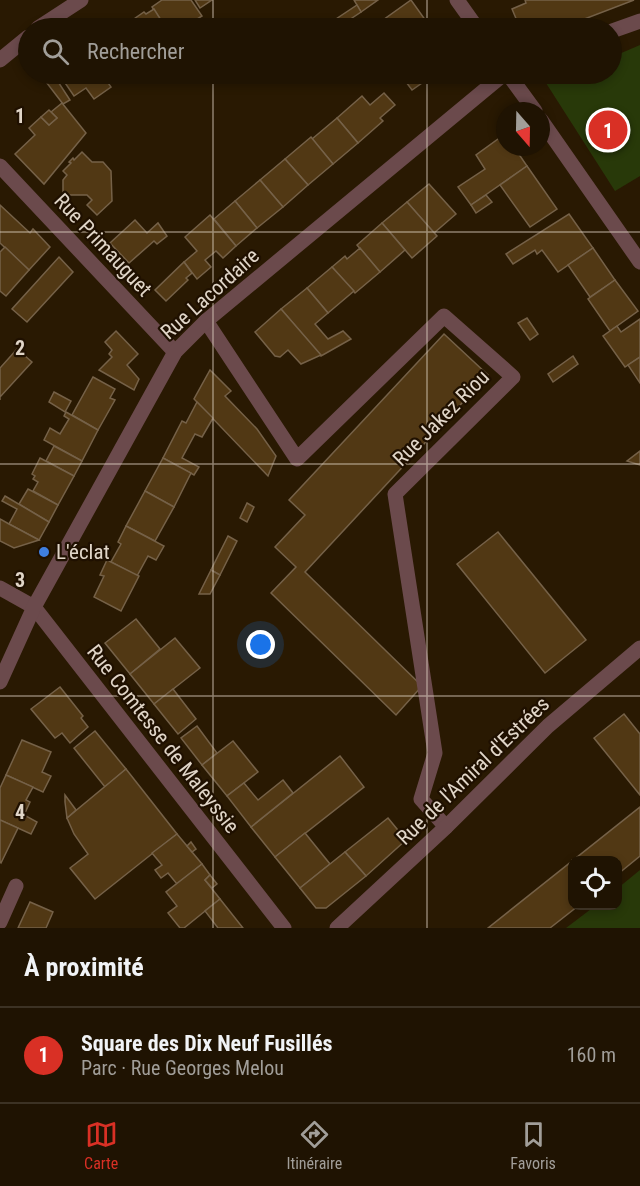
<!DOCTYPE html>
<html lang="fr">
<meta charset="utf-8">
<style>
:root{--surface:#1f1302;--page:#2c2011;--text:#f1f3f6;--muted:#a19e99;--line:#3c3224;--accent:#d93025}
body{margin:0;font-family:"Roboto Condensed",sans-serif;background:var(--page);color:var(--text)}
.controls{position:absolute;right:18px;bottom:18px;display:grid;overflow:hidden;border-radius:12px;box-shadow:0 3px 9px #0003}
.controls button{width:54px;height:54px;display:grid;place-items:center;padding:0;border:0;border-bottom:2px solid var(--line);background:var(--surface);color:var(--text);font:30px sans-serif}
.compass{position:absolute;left:496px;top:102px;width:54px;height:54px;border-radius:50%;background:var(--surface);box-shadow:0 3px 9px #0003;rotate:160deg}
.you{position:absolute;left:261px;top:645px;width:21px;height:21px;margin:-15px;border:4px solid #fff;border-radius:50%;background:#1a73e8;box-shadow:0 0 0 9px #1a73e833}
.badge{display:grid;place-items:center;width:39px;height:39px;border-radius:50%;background:var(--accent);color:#fff;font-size:20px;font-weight:700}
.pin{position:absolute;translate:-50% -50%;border:3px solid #fff;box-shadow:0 2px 6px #0006}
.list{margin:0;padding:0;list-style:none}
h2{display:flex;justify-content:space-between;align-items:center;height:78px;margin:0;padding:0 24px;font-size:26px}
h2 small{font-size:20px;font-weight:400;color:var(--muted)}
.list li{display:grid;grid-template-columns:39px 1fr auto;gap:18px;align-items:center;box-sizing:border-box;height:96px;padding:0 24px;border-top:2px solid var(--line)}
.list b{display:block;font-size:22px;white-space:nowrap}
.list p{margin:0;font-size:20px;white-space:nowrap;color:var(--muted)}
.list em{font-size:20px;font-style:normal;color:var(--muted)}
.icon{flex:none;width:33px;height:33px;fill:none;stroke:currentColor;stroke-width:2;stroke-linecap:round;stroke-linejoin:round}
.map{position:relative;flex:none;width:640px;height:928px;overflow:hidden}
.search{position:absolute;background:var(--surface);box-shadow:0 3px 9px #0003;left:18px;right:18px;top:18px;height:66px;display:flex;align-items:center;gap:15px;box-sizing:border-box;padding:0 21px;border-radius:33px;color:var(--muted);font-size:22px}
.sheet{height:174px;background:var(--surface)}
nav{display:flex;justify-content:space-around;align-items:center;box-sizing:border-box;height:84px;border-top:2px solid var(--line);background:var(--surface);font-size:16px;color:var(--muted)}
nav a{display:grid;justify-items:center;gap:3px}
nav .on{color:var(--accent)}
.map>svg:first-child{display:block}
.green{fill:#283909}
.building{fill:#513814;stroke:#756148;stroke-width:1.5}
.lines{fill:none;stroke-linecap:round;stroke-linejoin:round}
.minor{stroke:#6b4a4c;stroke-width:15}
.grid{fill:none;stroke:#e1d6c8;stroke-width:1.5;stroke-opacity:0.55}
.shop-dot{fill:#3f7fe0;stroke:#1f1000;stroke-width:2}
.labels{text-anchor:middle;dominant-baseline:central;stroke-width:4.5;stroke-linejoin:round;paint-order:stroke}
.street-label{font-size:21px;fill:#e1d6c8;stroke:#1f1000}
.poi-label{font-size:21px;fill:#e1d6c8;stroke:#1f1000;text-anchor:start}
.grid-label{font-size:20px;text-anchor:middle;font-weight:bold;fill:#e1d6c8;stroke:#1f1000;stroke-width:4.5;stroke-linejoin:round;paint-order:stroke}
</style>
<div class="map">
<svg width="640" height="928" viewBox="0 0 640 928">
<rect width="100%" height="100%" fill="#291902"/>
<g class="green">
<polygon points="640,45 640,176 615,191 546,83 569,74 612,74 612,57"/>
<polygon points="640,870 640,928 566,928 595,906 618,906 618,888"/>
</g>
<g class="building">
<polygon points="162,0 191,0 202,16 183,28 166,28 152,7"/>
<polygon points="195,0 212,0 200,8"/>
<polygon points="354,0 378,0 361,12"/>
<polygon points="411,0 431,28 388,28 383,20"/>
<polygon points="525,0 634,0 561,28 520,28 512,9 526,3"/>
<polygon points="357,5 361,12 340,26 336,19"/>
<polygon points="154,9 166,28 133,28 128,23 144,12 146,14"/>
<polygon points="40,74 53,74 70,100 63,104"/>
<polygon points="59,74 102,74 111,87 94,99 86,88 74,96"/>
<polygon points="400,74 435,74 412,90"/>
<polygon points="384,93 395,105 380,118 383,121 358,143 337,118 362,96 370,105"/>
<polygon points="62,103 86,133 44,184 15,154 35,135 29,128 41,117 49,125 57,118 51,112"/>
<polygon points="49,110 57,118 49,125 41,117"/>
<polygon points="337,118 358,143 333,164 312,139"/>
<polygon points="505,134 505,147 514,147 527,166 471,205 458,187 485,169 476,155"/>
<polygon points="311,137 333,164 308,185 285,159"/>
<polygon points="82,152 92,162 103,162 111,171 112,201 97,215 87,205 92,200 87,195 63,195 63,180 67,175 63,171 71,163 69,162 73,158 74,160"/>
<polygon points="285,159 308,185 283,207 260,180"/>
<polygon points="527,166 557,209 530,227 500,185"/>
<polygon points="260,180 283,207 257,228 235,201"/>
<polygon points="429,184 456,214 434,233 407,202"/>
<polygon points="486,195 492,202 476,213 471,205"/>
<polygon points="235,201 257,228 236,246 214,219"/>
<polygon points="407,202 437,236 412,258 382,223"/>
<polygon points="0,205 30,233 33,229 50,247 29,270 0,243"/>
<polygon points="569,214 593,248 558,272 542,250 537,254 535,250 513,264 506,254"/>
<polygon points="210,215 236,246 223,258 216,251 205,260 211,267 197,279 184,262 197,251 185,237"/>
<polygon points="135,220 147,233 158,223 167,236 157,244 154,241 129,263 110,243"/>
<polygon points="382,223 405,250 380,272 357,245"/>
<polygon points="5,247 29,270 6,296 0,291 0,252"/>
<polygon points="360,248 380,272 355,293 332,267 345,256 347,259"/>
<polygon points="593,248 615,280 590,297 568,265"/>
<polygon points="59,257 73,272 27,322 12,309"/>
<polygon points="184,262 192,273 186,278 188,280 166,301 155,290"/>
<polygon points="332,267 354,291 328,313 307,288"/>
<polygon points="615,280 638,311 610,331 588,299"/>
<polygon points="307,288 328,313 315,324 328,339 343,331 351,339 321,356 281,309"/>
<polygon points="281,309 321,355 301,364 288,350 280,357 275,356 255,332"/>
<polygon points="527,318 538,334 530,340 518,323"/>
<polygon points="640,319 640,357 625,367 603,336 617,326 621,332"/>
<polygon points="116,331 138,354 127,365 139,379 134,390 99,370 112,357 109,354 112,350 105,342"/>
<polygon points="444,334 488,375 305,572 422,686 396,715 271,593 296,567 275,547 305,515 289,500"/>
<polygon points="17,349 32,362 0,397 0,400 0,368"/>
<polygon points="573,356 578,364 553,382 548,374"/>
<polygon points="640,357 640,383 628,365"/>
<polygon points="210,370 231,391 225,396 257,429 276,456 268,476 194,399"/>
<polygon points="93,377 115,389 110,398 115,400 98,430 72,415"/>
<polygon points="54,392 71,401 65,412 49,402"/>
<polygon points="197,402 213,418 202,437 195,434 182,458 199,467 194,475 163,458 182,421 186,423"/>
<polygon points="66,412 98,430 82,461 44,440 50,428 60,434 69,419 64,416"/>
<polygon points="54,446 82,461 74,476 46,461"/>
<polygon points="640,451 640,465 627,461"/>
<polygon points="40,458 74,476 58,505 33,491 38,482 33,479 35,476 32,474"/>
<polygon points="163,458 191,473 174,507 145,491"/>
<polygon points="28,489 58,505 49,522 19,504"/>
<polygon points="145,491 174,507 155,541 126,526"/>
<polygon points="5,496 49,522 39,540 9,524 17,509 2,501"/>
<polygon points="247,503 254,507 247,522 240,518"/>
<polygon points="0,519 9,524 39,540 14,548 0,541"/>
<polygon points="126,526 164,546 156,560 148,556 137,576 111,562 121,544 118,542"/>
<polygon points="498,532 586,640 545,673 457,564"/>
<polygon points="228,536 237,541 220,575 211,570"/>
<polygon points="107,560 139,576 121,611 94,597 104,576 100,575"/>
<polygon points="211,570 220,575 210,594 199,594"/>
<polygon points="136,619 160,649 130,674 105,643"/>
<polygon points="175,638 200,668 154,704 130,674"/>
<polygon points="60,687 83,716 81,718 88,727 70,743 62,733 55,738 31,709"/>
<polygon points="173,689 196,719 178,734 154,704"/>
<polygon points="624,714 640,734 640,795 594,738"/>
<polygon points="197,726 217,753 202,765 181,738"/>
<polygon points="95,731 126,769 105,787 74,748"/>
<polygon points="22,740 51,752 42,772 51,776 43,792 6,775"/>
<polygon points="233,741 258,772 227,796 202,765"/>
<polygon points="340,756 364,787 275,857 251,827"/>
<polygon points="126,769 177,834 95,899 70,868 88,854 74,834 67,818"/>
<polygon points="6,775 33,787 26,800 30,802 24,815 37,822 31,834 0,820 0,788"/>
<polygon points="283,780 293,793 251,827 227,796 244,783 258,800"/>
<polygon points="65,795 76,810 67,818 65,802"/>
<polygon points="640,807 640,856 618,874 618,860 572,860 572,906 578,906 550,928 488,928"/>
<polygon points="388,818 406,840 366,876 345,852"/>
<polygon points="0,820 18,828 1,863 0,862"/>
<polygon points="305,833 330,864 300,888 275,857"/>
<polygon points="177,834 202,864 177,884 168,873 161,878 155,870 162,865 152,853"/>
<polygon points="191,842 196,849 192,852 187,846"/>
<polygon points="345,852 366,876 326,908 316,908 300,888"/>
<polygon points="202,864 210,875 205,880 220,899 184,928 180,928 168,913 177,906 166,892"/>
<polygon points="210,875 217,884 212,888 205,880"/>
<polygon points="220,899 243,928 218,928 205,911"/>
<polygon points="30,902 53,912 46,928 18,928"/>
</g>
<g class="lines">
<g class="minor">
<polyline points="457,0 477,28"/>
<polyline points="38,28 81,0"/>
<polyline points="612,31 640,21"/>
<polyline points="0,60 28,37"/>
<polyline points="508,74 535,111"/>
<polyline points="541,120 640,262"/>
<polyline points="0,166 175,352"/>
<polyline points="206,321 297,459 444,316 513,377 395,494 435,753 421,799 446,827"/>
<polyline points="0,588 34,607 284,928"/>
<polyline points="0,682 34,607 175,352 206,321 504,74"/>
<polyline points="0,922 16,886"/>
<polyline points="337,928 446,827 548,726 640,648"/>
</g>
</g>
<path class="grid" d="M213 0V28M427 0V28M213 74V928M427 74V928M0 232H640M0 464H640M0 696H640"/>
<circle class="shop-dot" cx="44" cy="552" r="6"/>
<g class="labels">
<g class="street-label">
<text transform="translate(103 245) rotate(47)">Rue Primauguet</text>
<text transform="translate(210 294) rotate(-42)">Rue Lacordaire</text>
<text transform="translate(441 418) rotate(-45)">Rue Jakez Riou</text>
<text transform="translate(163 739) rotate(52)">Rue Comtesse de Maleyssie</text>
<text transform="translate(473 771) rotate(-44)">Rue de l'Amiral d'Estrées</text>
</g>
<g class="poi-label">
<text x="56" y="552">L'éclat</text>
</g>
</g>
<g class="grid-label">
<text x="20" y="123">1</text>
<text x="20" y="355">2</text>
<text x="20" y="587">3</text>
<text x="20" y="819">4</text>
</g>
</svg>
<div class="controls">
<button><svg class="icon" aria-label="locate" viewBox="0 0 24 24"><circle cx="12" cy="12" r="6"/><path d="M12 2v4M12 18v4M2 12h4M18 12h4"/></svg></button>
</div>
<svg class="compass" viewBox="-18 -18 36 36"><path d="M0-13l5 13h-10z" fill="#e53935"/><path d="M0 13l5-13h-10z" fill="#a19e99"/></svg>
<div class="you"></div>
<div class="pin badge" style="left:608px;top:130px">1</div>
<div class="search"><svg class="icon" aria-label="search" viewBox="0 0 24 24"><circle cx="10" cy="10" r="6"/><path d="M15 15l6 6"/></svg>Rechercher</div>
</div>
<section class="sheet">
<h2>À proximité<small></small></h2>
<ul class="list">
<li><span class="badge">1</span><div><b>Square des Dix Neuf Fusillés</b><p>Parc · Rue Georges Melou</p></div><em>160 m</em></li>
</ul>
</section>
<nav>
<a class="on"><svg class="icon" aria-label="map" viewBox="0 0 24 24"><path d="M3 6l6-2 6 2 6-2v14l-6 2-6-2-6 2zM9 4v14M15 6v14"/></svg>Carte</a>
<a><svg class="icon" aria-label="directions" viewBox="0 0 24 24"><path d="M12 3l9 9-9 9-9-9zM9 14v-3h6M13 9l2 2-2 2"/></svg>Itinéraire</a>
<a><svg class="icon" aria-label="saved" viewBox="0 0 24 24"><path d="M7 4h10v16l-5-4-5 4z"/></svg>Favoris</a>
</nav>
